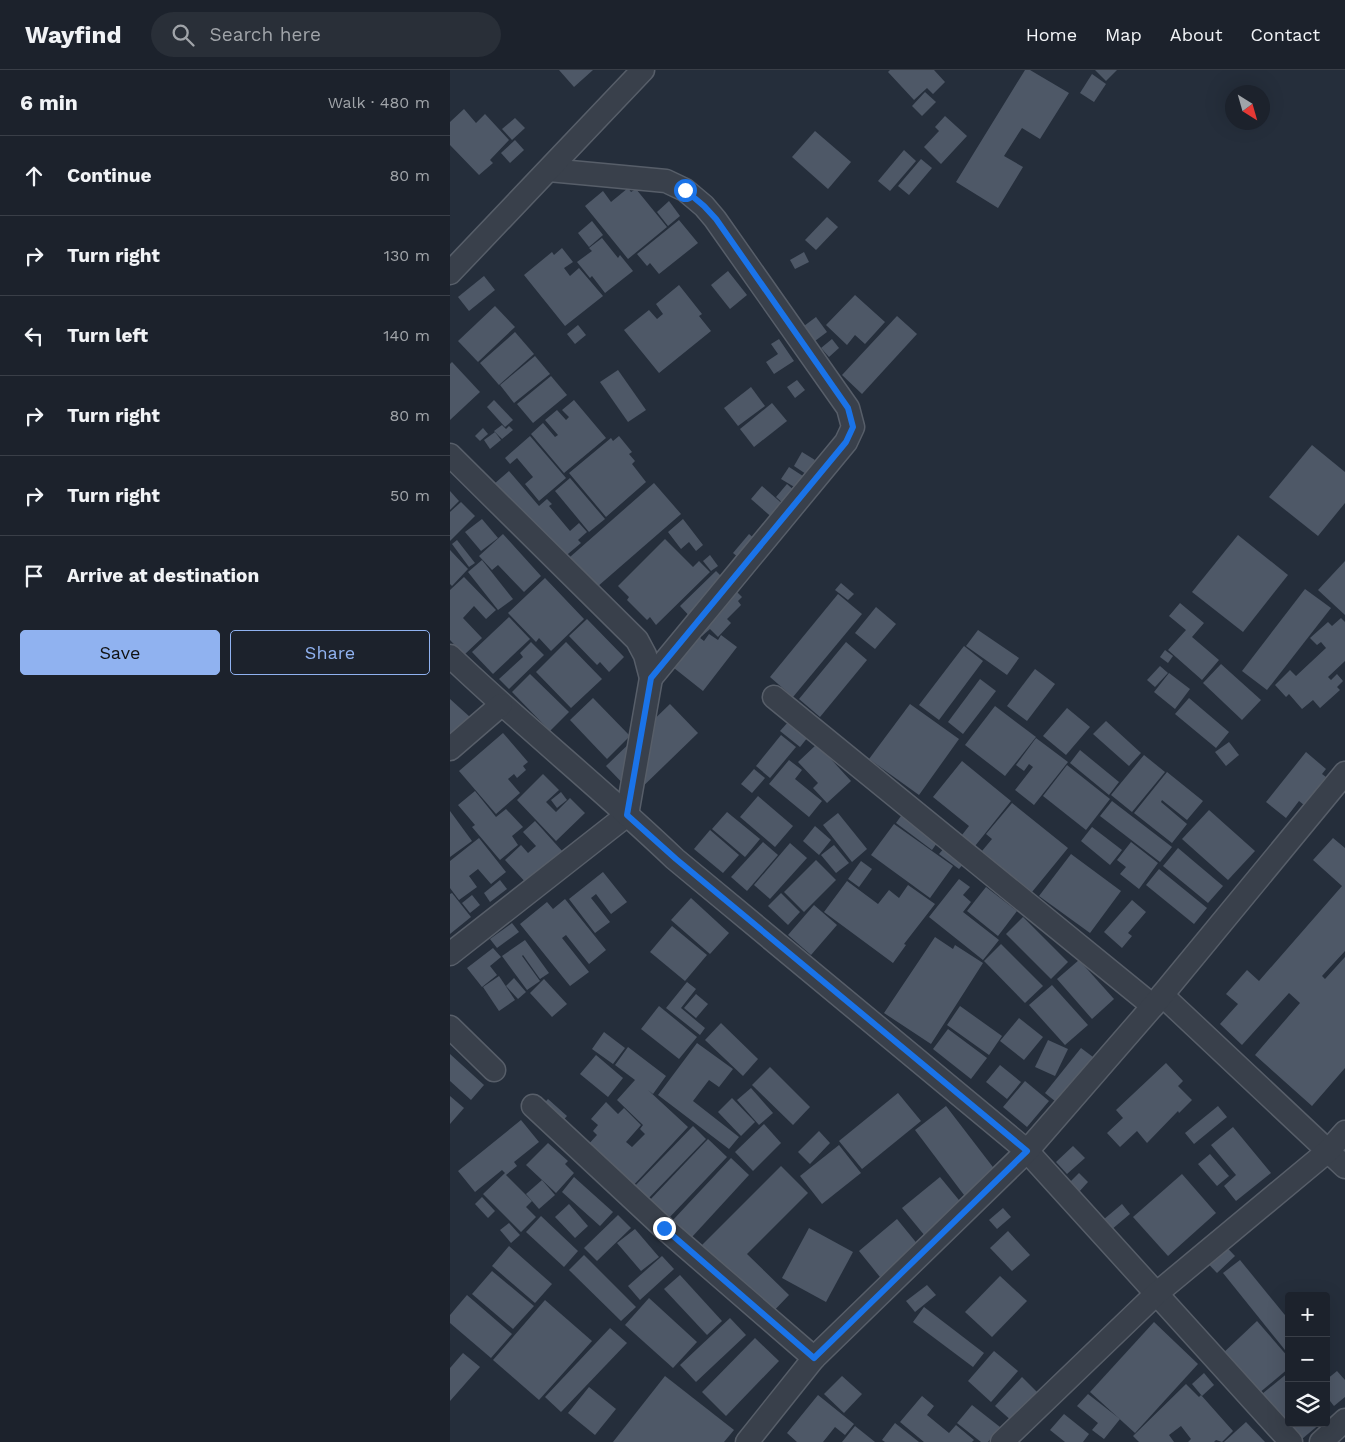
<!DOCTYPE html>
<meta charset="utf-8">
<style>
:root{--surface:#1c222c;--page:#292f38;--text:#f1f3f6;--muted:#a0a4a9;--line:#3a3f48;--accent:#90b2f0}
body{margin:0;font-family:"Work Sans",sans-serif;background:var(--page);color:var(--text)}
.controls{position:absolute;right:15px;bottom:15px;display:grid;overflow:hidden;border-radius:5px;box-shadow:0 5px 20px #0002}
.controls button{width:45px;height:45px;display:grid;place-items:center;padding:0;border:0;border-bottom:1px solid var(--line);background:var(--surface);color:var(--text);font:25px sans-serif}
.compass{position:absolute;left:775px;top:15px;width:45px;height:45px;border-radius:50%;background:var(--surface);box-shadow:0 5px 20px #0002;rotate:143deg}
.stop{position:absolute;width:15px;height:15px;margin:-11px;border:4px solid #1a73e8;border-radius:50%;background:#fff}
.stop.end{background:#1a73e8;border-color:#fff;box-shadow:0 1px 5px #0008}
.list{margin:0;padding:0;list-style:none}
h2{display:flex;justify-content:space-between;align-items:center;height:65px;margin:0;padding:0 20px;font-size:21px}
h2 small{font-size:16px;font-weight:400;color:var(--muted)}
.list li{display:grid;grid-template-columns:32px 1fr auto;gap:15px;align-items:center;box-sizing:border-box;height:80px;padding:0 20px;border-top:1px solid var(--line)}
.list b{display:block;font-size:19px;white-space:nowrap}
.list em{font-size:16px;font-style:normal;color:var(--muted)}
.actions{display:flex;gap:10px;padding:15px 20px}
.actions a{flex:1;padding:11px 0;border:1px solid var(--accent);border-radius:5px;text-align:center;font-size:18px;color:var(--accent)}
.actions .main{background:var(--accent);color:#111}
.icon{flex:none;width:28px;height:28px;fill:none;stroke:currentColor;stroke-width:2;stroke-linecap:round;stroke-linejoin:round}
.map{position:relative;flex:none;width:895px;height:1372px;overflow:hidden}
header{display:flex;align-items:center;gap:30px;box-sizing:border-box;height:70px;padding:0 25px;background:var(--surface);border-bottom:1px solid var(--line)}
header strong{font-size:24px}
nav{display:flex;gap:28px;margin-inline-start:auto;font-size:18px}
.search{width:350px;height:45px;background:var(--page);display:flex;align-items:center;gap:12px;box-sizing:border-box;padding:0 18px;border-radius:28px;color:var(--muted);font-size:19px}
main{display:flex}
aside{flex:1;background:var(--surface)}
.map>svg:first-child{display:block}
.building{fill:#4e5867}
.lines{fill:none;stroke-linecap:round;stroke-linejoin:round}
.street-casing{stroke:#575e69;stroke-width:25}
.street{stroke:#39404b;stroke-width:22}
.route{stroke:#1a73e8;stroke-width:6}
</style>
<header>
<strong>Wayfind</strong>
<div class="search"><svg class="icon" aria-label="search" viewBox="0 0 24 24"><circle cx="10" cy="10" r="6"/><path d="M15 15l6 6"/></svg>Search here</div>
<nav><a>Home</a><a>Map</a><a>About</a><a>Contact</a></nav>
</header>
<main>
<aside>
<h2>6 min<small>Walk · 480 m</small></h2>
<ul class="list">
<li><svg class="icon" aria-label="ahead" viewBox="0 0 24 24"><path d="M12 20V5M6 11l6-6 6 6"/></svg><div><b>Continue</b></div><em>80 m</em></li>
<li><svg class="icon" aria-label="right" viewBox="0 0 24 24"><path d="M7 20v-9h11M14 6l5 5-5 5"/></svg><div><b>Turn right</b></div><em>130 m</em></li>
<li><svg class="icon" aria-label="left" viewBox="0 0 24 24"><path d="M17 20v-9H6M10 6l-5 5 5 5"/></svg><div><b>Turn left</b></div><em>140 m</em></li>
<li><svg class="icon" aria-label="right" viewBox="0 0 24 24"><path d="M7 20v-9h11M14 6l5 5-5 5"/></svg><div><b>Turn right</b></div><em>80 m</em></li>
<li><svg class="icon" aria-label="right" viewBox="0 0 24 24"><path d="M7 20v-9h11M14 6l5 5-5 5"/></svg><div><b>Turn right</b></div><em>50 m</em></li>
<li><svg class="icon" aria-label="arrive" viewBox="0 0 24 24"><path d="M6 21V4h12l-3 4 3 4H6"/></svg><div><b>Arrive at destination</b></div></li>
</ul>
<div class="actions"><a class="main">Save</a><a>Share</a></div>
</aside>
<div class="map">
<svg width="895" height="1372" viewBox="0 0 895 1372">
<rect width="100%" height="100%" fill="#252e3b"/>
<g class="building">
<polygon points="109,0 143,0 124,17"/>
<polygon points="440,0 484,0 495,12 483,24 477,18 464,30 438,2"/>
<polygon points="575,0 580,0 619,23 590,69 572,58 554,86 573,97 548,138 506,112"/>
<polygon points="645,0 667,0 656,11"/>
<polygon points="642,4 656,14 644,32 630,23"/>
<polygon points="475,22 486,32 472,46 462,36"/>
<polygon points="14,39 26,53 35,44 59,70 40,90 43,93 29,105 0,75 0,52"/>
<polygon points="495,46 517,66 491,94 474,77 489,61 485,57"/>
<polygon points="65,48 75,58 62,70 52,59"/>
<polygon points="365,61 401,92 378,119 342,87"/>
<polygon points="65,70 74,80 60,93 51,83"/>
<polygon points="454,80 466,91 440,121 428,111"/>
<polygon points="471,89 482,98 459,125 448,116"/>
<polygon points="178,118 181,122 186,119 217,157 178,189 135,136 153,121 161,132"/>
<polygon points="219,131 230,146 218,156 207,142"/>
<polygon points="377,147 388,157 366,180 355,170"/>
<polygon points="229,150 248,173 209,204 200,193 197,196 187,184"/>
<polygon points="142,151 153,165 139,177 128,163"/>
<polygon points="152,168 168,188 170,185 183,201 155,223 142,206 140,208 127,192 142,181 139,178"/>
<polygon points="112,178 123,192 114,198 120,206 129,198 153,226 115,256 74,205 102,182 104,185"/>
<polygon points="354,182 359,192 345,199 340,190"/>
<polygon points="278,201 297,225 280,239 261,215"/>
<polygon points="34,206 45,220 19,241 8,227"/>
<polygon points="229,215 252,244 249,246 261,261 209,303 174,260 199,240 207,249 213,244 206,234"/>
<polygon points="405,225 435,252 415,274 405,265 397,275 376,255"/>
<polygon points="45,236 65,257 28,292 8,271"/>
<polygon points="447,246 467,264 412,324 392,305"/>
<polygon points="366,247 377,262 365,271 354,256"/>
<polygon points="128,255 136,265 125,274 117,264"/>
<polygon points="65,262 84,284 49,315 30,293"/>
<polygon points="329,269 344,291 324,304 316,292 328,284 321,274"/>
<polygon points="382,269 389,278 379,287 371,278"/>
<polygon points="85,286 100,304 64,333 50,315"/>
<polygon points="2,292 30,322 0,350 0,294"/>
<polygon points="168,300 196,340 178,352 150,312"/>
<polygon points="101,306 117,325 83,353 67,334"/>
<polygon points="347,310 355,320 345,328 337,317"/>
<polygon points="301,317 315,336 288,356 274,338"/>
<polygon points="44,330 63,350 55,357 37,337"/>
<polygon points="124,330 156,368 114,403 81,364 93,353 105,367 108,365 95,350 107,340 116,350 119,347 112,340"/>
<polygon points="322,333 337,351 304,377 290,359"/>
<polygon points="52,355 56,359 59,356 63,360 52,369 44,361"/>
<polygon points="33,358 38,364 30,371 25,366"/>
<polygon points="45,362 51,370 40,379 34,370"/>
<polygon points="80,366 116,408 89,431 75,414 83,407 67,388 60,394 55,388"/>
<polygon points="169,366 182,382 179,384 185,391 182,394 196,412 156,447 119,403 161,368 163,371"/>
<polygon points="862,375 895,402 895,433 868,466 819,427"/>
<polygon points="352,382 365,390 356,404 344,396"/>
<polygon points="339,397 353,406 346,418 331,409"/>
<polygon points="59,401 89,436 97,429 102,434 99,436 120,461 129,453 137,462 128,470 131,473 112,489 44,414"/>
<polygon points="120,408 155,449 139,462 105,421"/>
<polygon points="204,413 231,444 147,517 120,487"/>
<polygon points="337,414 346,422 335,435 326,427"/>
<polygon points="312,416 336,437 325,450 301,429"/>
<polygon points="0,421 9,431 0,440"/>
<polygon points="11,432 25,446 0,471 0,442"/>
<polygon points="32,449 48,468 31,481 15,462"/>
<polygon points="233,449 253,475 246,481 239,472 231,479 218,462"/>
<polygon points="53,464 91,506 74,522 48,495 42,500 29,486"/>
<polygon points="299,464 313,476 289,488 283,483"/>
<polygon points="788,465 838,505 793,562 742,522"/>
<polygon points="215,469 243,497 249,491 260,502 206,555 200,547 197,550 177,530 179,527 168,516"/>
<polygon points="7,470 25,493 19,497 2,474"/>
<polygon points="0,480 18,499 2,516 0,514"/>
<polygon points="260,485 268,496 261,501 253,491"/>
<polygon points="32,490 63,529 48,540 18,502"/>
<polygon points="895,491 895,545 868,520"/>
<polygon points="266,501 292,527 288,531 291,535 277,549 281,553 268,567 260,559 252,566 241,554 244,551 230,536"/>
<polygon points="14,507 46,540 36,549 24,536 13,548 32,568 14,585 0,570 0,520"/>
<polygon points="95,508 134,549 101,581 89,568 86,572 58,543"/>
<polygon points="391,513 404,524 398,530 385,520"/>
<polygon points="855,519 881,538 817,620 792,601"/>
<polygon points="388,524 412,544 343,627 320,607"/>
<polygon points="730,533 754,553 742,567 769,590 752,610 718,580 736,560 719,546"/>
<polygon points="426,537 446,554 425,579 405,563"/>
<polygon points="59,547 80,569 43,604 22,582"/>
<polygon points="891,548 895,552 895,591 878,607 881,610 887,604 893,611 887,617 890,620 870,638 863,630 852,639 839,624 836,627 825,615 840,600 846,606 876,578 871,572 867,575 860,568 878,552 882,556"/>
<polygon points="137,549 174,587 159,602 150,592 147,595 119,566"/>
<polygon points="528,560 569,588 557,605 516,576"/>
<polygon points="241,561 254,571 259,564 268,570 271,565 287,577 253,621 224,598 235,584"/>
<polygon points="81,572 94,585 59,619 49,609 73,587 70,583"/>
<polygon points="116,572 152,609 121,638 86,602"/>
<polygon points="396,572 417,590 370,647 349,629"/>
<polygon points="514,576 533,591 489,650 469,635"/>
<polygon points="715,580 723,586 718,593 710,587"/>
<polygon points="771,594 811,630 792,650 753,613"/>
<polygon points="710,596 718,603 705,617 697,610"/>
<polygon points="585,599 605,614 577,651 557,636"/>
<polygon points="719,603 740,619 725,639 704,622"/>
<polygon points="80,604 119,642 100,661 62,622"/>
<polygon points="530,609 546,621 513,664 498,652"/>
<polygon points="143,628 180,666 157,689 120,650"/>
<polygon points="739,628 779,662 766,678 725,644"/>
<polygon points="0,629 20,647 0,669"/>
<polygon points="220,634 248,663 184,725 156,696"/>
<polygon points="460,634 509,669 469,725 419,689"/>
<polygon points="545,636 586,667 555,706 515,675"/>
<polygon points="617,638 640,657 616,685 593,666"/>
<polygon points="339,651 358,667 350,677 330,661"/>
<polygon points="656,651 691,683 679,696 643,664"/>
<polygon points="53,663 78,692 73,696 76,700 67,708 64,704 58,709 70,723 46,744 9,701"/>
<polygon points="331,665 346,677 320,708 306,696"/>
<polygon points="586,668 618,692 584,735 565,720 583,697 579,694 574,701 566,695"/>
<polygon points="779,672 789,685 776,696 765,682"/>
<polygon points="367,674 401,711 377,733 363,718 368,713 348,692"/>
<polygon points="630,680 669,712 659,725 620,693"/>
<polygon points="856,682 876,699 872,704 876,707 854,735 849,731 836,748 816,732"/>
<polygon points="694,685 715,702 682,742 661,725"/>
<polygon points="339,690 352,700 345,709 372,731 359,747 319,714"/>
<polygon points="512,691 561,731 525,776 512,765 519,756 483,727"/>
<polygon points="617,695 660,729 636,760 593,726"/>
<polygon points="304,699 315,708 302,723 291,714"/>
<polygon points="717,702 753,731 737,750 712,730 711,732 737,754 722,773 684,743"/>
<polygon points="93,704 109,720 96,732 106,742 120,728 135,743 106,771 67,730"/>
<polygon points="25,721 46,747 56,739 73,757 62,766 68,775 50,790 22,757 25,755 8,735"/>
<polygon points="111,722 117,730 107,738 101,730"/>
<polygon points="308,726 343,756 325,777 290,747"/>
<polygon points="662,731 722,777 710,792 650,746"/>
<polygon points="562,733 618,778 582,822 532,781 542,769 536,764"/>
<polygon points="759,740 805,781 778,810 732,769"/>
<polygon points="0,741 22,771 0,787"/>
<polygon points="277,742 310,769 295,787 262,759"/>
<polygon points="388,743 417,779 402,792 373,755"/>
<polygon points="451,746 487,773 482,780 446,753"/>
<polygon points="85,751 113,782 78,815 55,790 71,775 78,783 86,776 73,762"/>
<polygon points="444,754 503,796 480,828 421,785"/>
<polygon points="365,756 381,770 369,785 353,771"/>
<polygon points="642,757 672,780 660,795 631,771"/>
<polygon points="260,760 289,785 273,803 244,779"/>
<polygon points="29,768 56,802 41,814 28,799 19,806 27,817 9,830 0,818 0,791"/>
<polygon points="883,768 895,778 895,881 872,906 875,909 895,887 895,998 862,1036 805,985 850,933 839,923 792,975 770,954 788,934 776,924 797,900 809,911 892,816 863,790"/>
<polygon points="313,772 328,785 297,821 281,807"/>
<polygon points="681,772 708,793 689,819 670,804 676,797 667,790"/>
<polygon points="340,773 357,788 320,829 304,815"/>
<polygon points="384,775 399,793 386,803 371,785"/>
<polygon points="495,777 515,792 509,799 489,784"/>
<polygon points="728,778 773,816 758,833 713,796"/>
<polygon points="621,784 671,821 640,863 589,826"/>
<polygon points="366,790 386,810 354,842 334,822"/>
<polygon points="411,791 422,799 409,817 398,809"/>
<polygon points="709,799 757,838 744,854 696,815"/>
<polygon points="153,802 177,832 161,844 146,824 141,828 160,852 145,863 119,829"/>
<polygon points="509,809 520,817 513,825 521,832 513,842 549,870 533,890 479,847"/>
<polygon points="50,810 57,819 40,832 34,823"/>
<polygon points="397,811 428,834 439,820 449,828 458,815 485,834 454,874 456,875 443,893 374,842"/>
<polygon points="536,817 567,841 548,866 517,841"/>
<polygon points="2,823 21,847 0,864 0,824"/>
<polygon points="331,823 350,842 338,855 318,836"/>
<polygon points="22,825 30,835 20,843 12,833"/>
<polygon points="241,828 279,863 260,884 221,850"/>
<polygon points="115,829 156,880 139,894 116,865 112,868 139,902 120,916 70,854 97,832 103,839"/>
<polygon points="682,830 696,842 678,863 682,866 672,878 654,862"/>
<polygon points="364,835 387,855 361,885 338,865"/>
<polygon points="573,847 618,892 601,909 556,864"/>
<polygon points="62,853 69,862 47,878 40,869"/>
<polygon points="222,856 257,885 235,911 200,882"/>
<polygon points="485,867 503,879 505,875 533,893 481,974 434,943"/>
<polygon points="75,870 99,903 90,909 73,885 72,886 90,911 77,920 52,886"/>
<polygon points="551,874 593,916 575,933 534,891"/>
<polygon points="43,878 51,887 40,896 47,905 32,917 17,898"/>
<polygon points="629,890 664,929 642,949 607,909"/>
<polygon points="49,906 65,930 49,941 33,917"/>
<polygon points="64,908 76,922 68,929 56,916"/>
<polygon points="94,909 117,934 102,947 80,923"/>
<polygon points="237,912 246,919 231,938 255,958 250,965 216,938"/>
<polygon points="602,915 638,955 615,975 579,935"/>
<polygon points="246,924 258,934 246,948 234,938"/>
<polygon points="209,936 247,967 229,989 191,959"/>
<polygon points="510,936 552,966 539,985 497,955"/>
<polygon points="569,948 593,967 574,990 550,971"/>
<polygon points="271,953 308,989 293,1006 255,970"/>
<polygon points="498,959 537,988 521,1009 483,979"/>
<polygon points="154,962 175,978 163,994 142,979"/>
<polygon points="598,970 618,979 605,1006 585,997"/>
<polygon points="247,973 283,999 269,1017 259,1010 243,1031 289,1067 279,1079 208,1025"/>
<polygon points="178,977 216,1006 203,1024 198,1020 238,1057 180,1119 136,1077 147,1065 143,1061 148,1055 141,1049 156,1032 168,1044 174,1038 191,1055 176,1072 182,1077 195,1064 190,1059 193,1055 167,1030 185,1010 165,995"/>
<polygon points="631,978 647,990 611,1036 595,1023"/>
<polygon points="0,984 34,1015 21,1030 0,1011"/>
<polygon points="146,985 173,1008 158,1027 130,1004"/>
<polygon points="716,993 733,1011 728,1016 742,1030 729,1043 728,1041 697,1073 687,1061 670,1077 657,1063 673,1048 666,1040"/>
<polygon points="550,995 571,1012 557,1029 536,1012"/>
<polygon points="320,997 360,1037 343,1055 302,1015"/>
<polygon points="575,1011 599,1031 577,1057 553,1037"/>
<polygon points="301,1018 323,1043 309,1055 287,1030"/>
<polygon points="448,1023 471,1051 412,1099 389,1071"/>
<polygon points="0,1026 14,1038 0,1054"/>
<polygon points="282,1028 305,1052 291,1066 268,1042"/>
<polygon points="98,1029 117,1046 107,1057 88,1040"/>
<polygon points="496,1036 549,1105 517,1129 465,1060"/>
<polygon points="768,1036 777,1047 744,1074 735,1063"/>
<polygon points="71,1050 89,1072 64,1092 67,1096 56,1105 82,1131 76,1137 86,1147 71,1162 33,1124 55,1103 52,1100 25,1122 8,1101"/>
<polygon points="314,1054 331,1073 303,1101 285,1082"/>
<polygon points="243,1056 256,1069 195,1132 182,1119"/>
<polygon points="783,1057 821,1103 786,1131 774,1116 786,1105 761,1075"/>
<polygon points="369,1061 380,1073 360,1094 348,1082"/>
<polygon points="258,1069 277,1087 217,1150 198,1132"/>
<polygon points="98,1073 118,1091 115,1094 124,1103 106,1123 76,1095"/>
<polygon points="389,1075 411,1103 372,1134 350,1106"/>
<polygon points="623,1076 635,1088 617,1104 606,1092"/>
<polygon points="760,1084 779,1106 767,1116 748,1094"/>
<polygon points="281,1088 299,1105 242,1167 223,1150"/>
<polygon points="331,1096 358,1123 297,1184 339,1225 318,1247 249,1178"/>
<polygon points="629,1103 638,1112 628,1123 619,1113"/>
<polygon points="732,1104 766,1143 718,1186 683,1147"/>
<polygon points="124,1107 163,1142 150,1156 112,1122"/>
<polygon points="490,1107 513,1135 475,1166 452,1138"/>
<polygon points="92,1110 105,1125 89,1139 76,1124"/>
<polygon points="32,1127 45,1141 38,1148 25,1134"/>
<polygon points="119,1134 138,1156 125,1168 105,1147"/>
<polygon points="672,1134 680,1144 661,1160 653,1150"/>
<polygon points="553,1138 561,1147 547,1159 539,1150"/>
<polygon points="168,1145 181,1158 147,1191 134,1178"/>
<polygon points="91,1146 128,1181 114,1197 76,1162"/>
<polygon points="447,1149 469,1176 430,1207 409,1181"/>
<polygon points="59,1153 70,1165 61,1173 50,1160"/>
<polygon points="359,1158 403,1182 376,1232 332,1208"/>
<polygon points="185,1159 209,1187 191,1201 167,1173"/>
<polygon points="558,1161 580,1185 562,1201 540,1178"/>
<polygon points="764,1164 785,1186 767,1203 746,1181"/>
<polygon points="59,1176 102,1214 85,1233 42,1196"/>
<polygon points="134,1185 186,1237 171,1251 119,1200"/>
<polygon points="212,1186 224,1199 190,1230 178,1216"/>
<polygon points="790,1190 839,1250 839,1285 773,1203"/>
<polygon points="42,1201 84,1236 63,1259 22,1224"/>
<polygon points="230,1205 272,1251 257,1265 214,1219"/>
<polygon points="550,1206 577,1231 542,1267 515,1242"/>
<polygon points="477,1215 486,1225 465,1242 456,1231"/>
<polygon points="17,1225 62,1264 41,1288 0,1253 0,1245"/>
<polygon points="199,1228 247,1272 223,1298 175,1255"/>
<polygon points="95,1230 142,1271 89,1330 43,1290"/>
<polygon points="474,1237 534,1283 523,1297 463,1252"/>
<polygon points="280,1248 296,1265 246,1312 230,1295"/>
<polygon points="807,1251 839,1288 839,1298 808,1324 771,1285"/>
<polygon points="704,1252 748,1294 685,1363 640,1322"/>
<polygon points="160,1258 177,1273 111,1342 95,1327"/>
<polygon points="305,1268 329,1291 276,1346 252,1322"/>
<polygon points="544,1281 568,1301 541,1332 518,1311"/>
<polygon points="13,1283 30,1297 0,1331 0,1298"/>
<polygon points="887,1301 895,1310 895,1327 884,1336 876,1326 876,1310"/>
<polygon points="839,1302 839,1330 837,1332 839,1334 839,1352 837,1354 812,1324"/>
<polygon points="754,1303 764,1315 752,1326 742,1314"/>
<polygon points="215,1306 284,1360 274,1372 163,1372"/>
<polygon points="392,1306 412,1324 394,1343 374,1324"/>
<polygon points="572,1307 589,1324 563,1352 545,1336"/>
<polygon points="736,1314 749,1327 751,1325 783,1361 772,1372 766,1370 764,1372 738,1372 741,1369 731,1356 719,1365 724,1372 689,1372 683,1366"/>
<polygon points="139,1317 166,1339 145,1365 118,1343"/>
<polygon points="638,1324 670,1349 654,1369 642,1360 648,1353 627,1336"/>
<polygon points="368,1325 404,1354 395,1365 385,1357 373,1372 347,1372 337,1363"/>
<polygon points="472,1326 484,1336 477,1345 499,1363 506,1355 524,1370 522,1372 474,1372 450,1352"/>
<polygon points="522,1335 550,1357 538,1372 531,1372 507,1353"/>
<polygon points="614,1344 639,1364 633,1372 615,1372 600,1360"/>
<polygon points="796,1352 815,1372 774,1372"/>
<polygon points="445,1353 469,1372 435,1372 432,1370"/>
<polygon points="841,1353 871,1353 852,1369 840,1354"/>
<polygon points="405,1356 425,1372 392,1372"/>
</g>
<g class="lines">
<g class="street-casing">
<g id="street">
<polyline points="99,100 216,111 235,120 254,136 265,149 398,338 403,357 396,372 201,608"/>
<polyline points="0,203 193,0"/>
<polyline points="0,385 187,570 195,585 201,608 177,745 0,884"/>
<path d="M0 586C73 656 152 719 225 789L577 1081 841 1372"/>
<polyline points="324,627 703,936"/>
<polyline points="0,679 51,635"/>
<polyline points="712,925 895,1097"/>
<polyline points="0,957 44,1000"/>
<polyline points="83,1036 214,1158 364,1288"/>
<polyline points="297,1372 364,1288 577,1081 703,936 895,703"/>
<polyline points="552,1372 706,1224 878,1081 895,1062"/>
<polyline points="871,1372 895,1350"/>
</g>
</g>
<use href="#street" class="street"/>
</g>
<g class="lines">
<polyline class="route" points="214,1158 364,1288 577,1081 226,789 177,745 201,608 396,372 403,357 398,338 266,149 254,136 235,120"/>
</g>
</svg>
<div class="controls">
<button>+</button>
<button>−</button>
<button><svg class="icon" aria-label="layers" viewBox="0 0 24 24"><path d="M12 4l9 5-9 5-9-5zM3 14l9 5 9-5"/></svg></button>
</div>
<svg class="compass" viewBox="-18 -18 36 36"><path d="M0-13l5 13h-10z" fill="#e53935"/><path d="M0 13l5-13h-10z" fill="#a0a4a9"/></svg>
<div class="stop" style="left:235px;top:120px"></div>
<div class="stop end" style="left:214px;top:1158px"></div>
</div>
</main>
